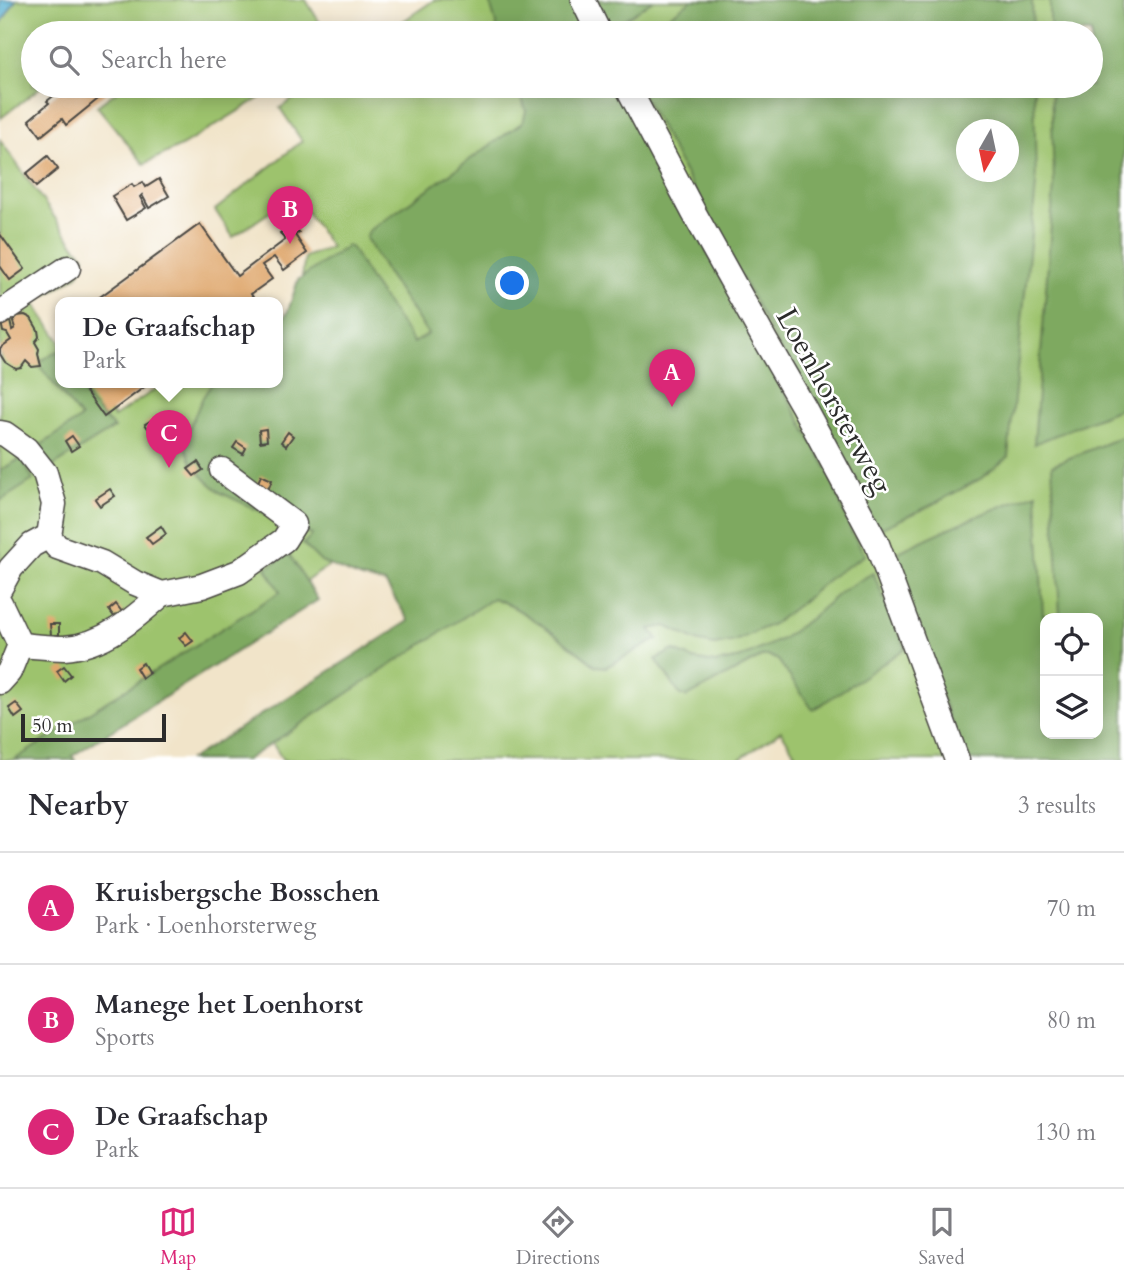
<!DOCTYPE html>
<meta charset="utf-8">
<style>
:root{--surface:#fff;--page:#f2f2f3;--text:#2b2b33;--muted:#7c7c81;--line:#e1e1e2;--accent:#db2777}
body{margin:0;font-family:Cardo,serif;background:var(--page);color:var(--text)}
.controls{position:absolute;right:21px;bottom:21px;display:grid;overflow:hidden;border-radius:14px;box-shadow:0 4px 18px #0003}
.controls button{width:63px;height:63px;display:grid;place-items:center;padding:0;border:0;border-bottom:2px solid var(--line);background:var(--surface);color:var(--text);font:35px sans-serif}
.compass{position:absolute;left:956px;top:119px;width:63px;height:63px;border-radius:50%;background:var(--surface);box-shadow:0 4px 18px #0003;rotate:189deg}
.scale{position:absolute;left:21px;bottom:18px;width:145px;box-sizing:border-box;padding-left:7px;border:4px solid #2b2b2b;border-top:0;font-size:19px;line-height:24px;white-space:nowrap;color:#2b2b2b;-webkit-text-stroke:5px #fff;paint-order:stroke}
.you{position:absolute;left:513px;top:284px;width:24px;height:24px;margin:-18px;border:5px solid #fff;border-radius:50%;background:#1a73e8;box-shadow:0 0 0 10px #1a73e833}
.badge{display:grid;place-items:center;width:46px;height:46px;border-radius:50%;background:var(--accent);color:#fff;font-size:23px;font-weight:700}
.pin{position:absolute;translate:-50% -58px;filter:drop-shadow(0 2px 4px #0008)}
.pin::after{content:'';position:absolute;top:37px;width:24px;height:21px;background:inherit;clip-path:polygon(0 0,100% 0,50% 100%)}
.popup{position:absolute;left:55px;top:297px;width:228px;height:91px;box-sizing:border-box;display:grid;place-content:center;border-radius:14px;background:var(--surface);filter:drop-shadow(0 2px 5px #0005);font-size:23px;white-space:nowrap;color:var(--muted)}
.popup b{font-size:26px;color:var(--text)}
.popup::after{content:'';position:absolute;left:50%;top:100%;margin-left:-14px;border:14px solid transparent;border-top-color:var(--surface)}
.list{margin:0;padding:0;list-style:none}
h2{display:flex;justify-content:space-between;align-items:center;height:91px;margin:0;padding:0 28px;font-size:30px}
h2 small{font-size:23px;font-weight:400;color:var(--muted)}
.list li{display:grid;grid-template-columns:46px 1fr auto;gap:21px;align-items:center;box-sizing:border-box;height:112px;padding:0 28px;border-top:2px solid var(--line)}
.list b{display:block;font-size:26px;white-space:nowrap}
.list p{margin:0;font-size:23px;white-space:nowrap;color:var(--muted)}
.list em{font-size:23px;font-style:normal;color:var(--muted)}
.icon{flex:none;width:38px;height:38px;fill:none;stroke:currentColor;stroke-width:2;stroke-linecap:round;stroke-linejoin:round}
.map{position:relative;flex:none;width:1124px;height:760px;overflow:hidden}
.search{position:absolute;background:var(--surface);box-shadow:0 4px 18px #0003;left:21px;right:21px;top:21px;height:77px;display:flex;align-items:center;gap:18px;box-sizing:border-box;padding:0 24px;border-radius:38px;color:var(--muted);font-size:26px}
.sheet{height:427px;background:var(--surface)}
nav{display:flex;justify-content:space-around;align-items:center;box-sizing:border-box;height:98px;border-top:2px solid var(--line);background:var(--surface);font-size:19px;color:var(--muted)}
nav a{display:grid;justify-items:center;gap:4px}
nav .on{color:var(--accent)}
.map>svg:first-child{display:block}
.green{fill:#9dc36d;stroke:#64774c;stroke-width:2;fill-rule:evenodd}
.forest{fill:#7ea960;stroke:#546a46;stroke-width:2;fill-rule:evenodd}
.water{fill:#50abce;stroke:#3e6b7c;stroke-width:2}
.building{fill:#dfa76d}
.lines{fill:none;stroke-linecap:round;stroke-linejoin:round}
.minor-casing{stroke:#494743;stroke-width:27}
.minor{stroke:#fff;stroke-width:24}
.labels{text-anchor:middle;dominant-baseline:central;stroke-width:5;stroke-linejoin:round;paint-order:stroke}
.street-label{font-size:30px;fill:#2b2b2b;stroke:#fff}
</style>
<div class="map">
<svg width="1124" height="760" viewBox="0 0 1124 760">
<rect width="100%" height="100%" fill="#fff"/>
<filter id="ink" filterUnits="userSpaceOnUse"><feTurbulence type="fractalNoise" baseFrequency=".0143" numOctaves="2"/><feDisplacementMap in="SourceGraphic" scale="14" xChannelSelector="R" yChannelSelector="G"/><feConvolveMatrix kernelMatrix="1 2 1 2 8 2 1 2 1" color-interpolation-filters="sRGB"/></filter>
<filter id="wash" filterUnits="userSpaceOnUse"><feTurbulence type="fractalNoise" baseFrequency=".00686" numOctaves="4" result="noise"/><feDisplacementMap in="SourceGraphic" scale="28" xChannelSelector="R" yChannelSelector="G"/><feGaussianBlur stdDeviation="1.57" result="paint"/><feColorMatrix in="noise" values="0 0 0 0 0 0 0 0 0 0 0 0 0 0 0 0 0 1.4 0 .05"/><feComposite in="paint" operator="in"/></filter>
<g filter="url(#wash)">
<rect width="100%" height="100%" fill="#f1e4c9"/>
<g class="green">
<polygon points="16,0 306,0 326,33 33,33 33,86 42,86 1,118 0,25"/>
<path d="M434 0H1124V760H799L781 731 738 760H283L272 743 472 611 349 553 32 760H0V140L72 242 85 257 78 275 34 303 60 341V382H90L114 417 166 382H278L295 321 305 257 331 247 295 195 233 237 215 210 302 141 280 108 312 86H1091V33H386ZM967 130H1009V172H967ZM1045 618H1098V734H1045Z"/>
<polygon points="118,86 279,86 183,145 144,164 97,106 120,89"/>
</g>
<g class="forest">
<polygon points="489,0 571,0 587,33 499,33"/>
<polygon points="597,0 653,0 611,28"/>
<polygon points="692,0 1032,0 1033,33 645,33"/>
<polygon points="1050,0 1124,0 1124,407 1034,444 1054,185 1051,86 1091,86 1091,33 1050,33"/>
<path d="M518 86H615L827 468 852 533 865 555 832 576 801 603 773 624 735 641 715 645 699 642 666 626 650 629 658 639 606 667 596 666C563 641 532 613 493 598L246 760H189L409 621 385 583 362 578 321 562 303 544 312 535 221 493 206 480 192 464 186 448 190 426 203 397 213 382H278V327L288 311 298 280 347 246 351 247 371 281 414 343 428 334 386 272 366 238 369 231 523 122 526 111Z"/>
<path d="M638 86H1034L1036 186 1008 457 982 478 928 507 882 528 875 525ZM967 130H1009V172H967Z"/>
<polygon points="60,350 60,354 58,356 60,360 60,382 76,382 91,404 114,428 47,470 35,449 81,418 37,363"/>
<path d="M1124 436V760H966L888 557C937 533 986 511 1037 493L1043 615H1060L1052 465ZM1045 618H1098V734H1045Z"/>
<polygon points="22,458 33,480 0,501 0,470"/>
<polygon points="289,554 318,600 72,756 75,760 14,760 280,592 266,568"/>
<polygon points="873,573 906,648 813,710 778,660 770,656 763,656 687,697 680,695 656,659 673,650 693,659 715,663 741,658 782,639 812,617 842,591"/>
</g>
<polygon class="water" points="0,0 16,0 0,25"/>
<g id="blocks">
<g class="building">
<polygon points="66,86 103,86 108,91 66,125 62,119 41,136 29,120 49,103 47,101"/>
<polygon points="48,156 58,169 36,187 26,174"/>
<polygon points="159,179 169,196 149,208 142,195 140,197 146,208 126,220 112,196 132,184 134,187 143,182 146,187"/>
<polygon points="200,224 237,276 285,240 280,233 292,224 299,232 295,235 307,253 284,270 274,257 262,265 272,279 251,294 256,302 93,302"/>
<polygon points="0,234 25,269 10,280 0,266"/>
<polygon points="25,315 31,318 38,330 39,337 35,342 39,349 38,354 41,366 32,367 26,361 21,368 16,369 5,362 0,354 0,348 11,340 7,333 3,332 1,322 5,320 10,321 12,330 15,328 13,322 17,316"/>
<polygon points="79,382 151,382 104,417"/>
<polygon points="155,418 159,426 150,431 145,424"/>
<polygon points="266,429 267,441 260,442 259,430"/>
<polygon points="288,432 293,436 286,446 281,442"/>
<polygon points="72,436 79,446 71,451 65,441"/>
<polygon points="237,442 246,448 243,454 233,448"/>
<polygon points="198,462 203,470 194,476 188,469"/>
<polygon points="261,475 272,480 268,490 257,485"/>
<polygon points="110,489 115,496 100,506 95,499"/>
<polygon points="161,526 166,534 152,544 146,537"/>
<polygon points="116,604 123,613 116,619 109,610"/>
<polygon points="50,624 59,624 59,635 51,635"/>
<polygon points="186,632 193,641 186,646 179,638"/>
<polygon points="143,663 149,673 142,678 136,668"/>
<polygon points="64,666 71,675 64,681 57,671"/>
<polygon points="16,703 23,712 15,718 9,708"/>
</g>
</g>
</g>
<g filter="url(#ink)">
<use href="#blocks" fill-opacity="0" stroke="#494743" stroke-width="2"/>
<g class="lines">
<g class="minor-casing">
<g id="minor">
<polyline points="583,0 599,33"/>
<polyline points="627,86 694,213 766,342 803,406 877,544 957,760"/>
<polyline points="0,313 68,268"/>
<polyline points="0,433 5,434 26,449 45,473 54,504 49,536 57,547 102,563 135,583 162,594 202,586 239,572 284,540 294,524 222,470"/>
<polyline points="0,588 11,568 32,545 49,536"/>
<polyline points="0,603 20,645 9,672 0,682"/>
<path d="M20 645C34 646 50 648 64 648 103 646 134 619 162 594"/>
</g>
</g>
<use href="#minor" class="minor"/>
</g>
</g>
<g class="labels">
<g class="street-label">
<text transform="translate(834 401) rotate(61)">Loenhorsterweg</text>
</g>
</g>
</svg>
<div class="controls">
<button><svg class="icon" aria-label="locate" viewBox="0 0 24 24"><circle cx="12" cy="12" r="6"/><path d="M12 2v4M12 18v4M2 12h4M18 12h4"/></svg></button>
<button><svg class="icon" aria-label="layers" viewBox="0 0 24 24"><path d="M12 4l9 5-9 5-9-5zM3 14l9 5 9-5"/></svg></button>
</div>
<svg class="compass" viewBox="-18 -18 36 36"><path d="M0-13l5 13h-10z" fill="#e53935"/><path d="M0 13l5-13h-10z" fill="#7c7c81"/></svg>
<div class="scale">50 m</div>
<div class="you"></div>
<div class="pin badge" style="left:672px;top:407px">A</div>
<div class="pin badge" style="left:290px;top:244px">B</div>
<div class="pin badge" style="left:169px;top:468px">C</div>
<div class="popup"><b>De Graafschap</b>Park</div>
<div class="search"><svg class="icon" aria-label="search" viewBox="0 0 24 24"><circle cx="10" cy="10" r="6"/><path d="M15 15l6 6"/></svg>Search here</div>
</div>
<section class="sheet">
<h2>Nearby<small>3 results</small></h2>
<ul class="list">
<li><span class="badge">A</span><div><b>Kruisbergsche Bosschen</b><p>Park · Loenhorsterweg</p></div><em>70 m</em></li>
<li><span class="badge">B</span><div><b>Manege het Loenhorst</b><p>Sports</p></div><em>80 m</em></li>
<li><span class="badge">C</span><div><b>De Graafschap</b><p>Park</p></div><em>130 m</em></li>
</ul>
</section>
<nav>
<a class="on"><svg class="icon" aria-label="map" viewBox="0 0 24 24"><path d="M3 6l6-2 6 2 6-2v14l-6 2-6-2-6 2zM9 4v14M15 6v14"/></svg>Map</a>
<a><svg class="icon" aria-label="directions" viewBox="0 0 24 24"><path d="M12 3l9 9-9 9-9-9zM9 14v-3h6M13 9l2 2-2 2"/></svg>Directions</a>
<a><svg class="icon" aria-label="saved" viewBox="0 0 24 24"><path d="M7 4h10v16l-5-4-5 4z"/></svg>Saved</a>
</nav>
